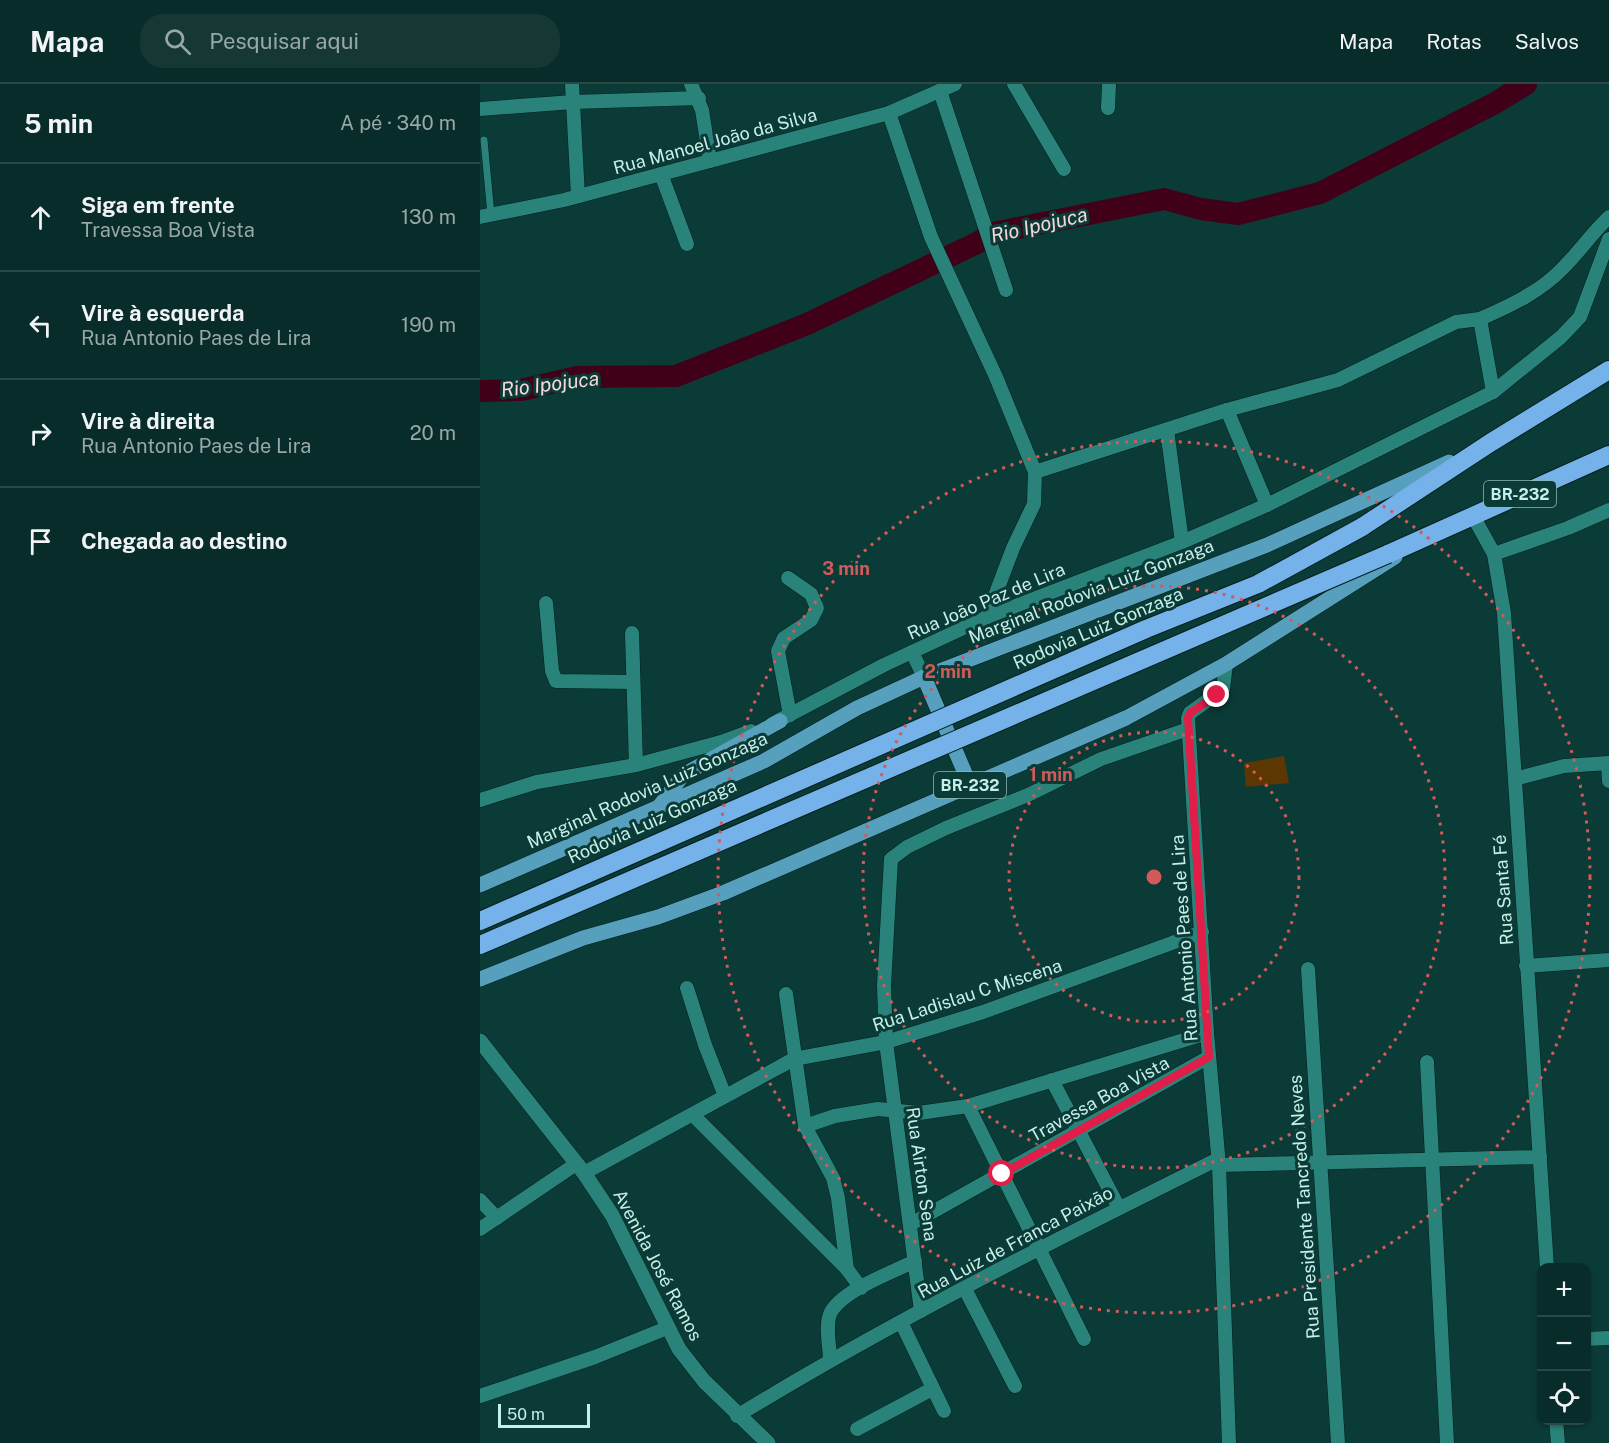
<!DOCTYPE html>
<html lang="pt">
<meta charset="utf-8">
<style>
:root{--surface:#082c29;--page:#163835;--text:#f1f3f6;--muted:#98a7a8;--line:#294846}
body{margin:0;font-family:"Public Sans",sans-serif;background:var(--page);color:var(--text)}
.controls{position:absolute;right:18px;bottom:18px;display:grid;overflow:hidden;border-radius:12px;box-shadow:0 2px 4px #0004}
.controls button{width:54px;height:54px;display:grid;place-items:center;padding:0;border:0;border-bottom:2px solid var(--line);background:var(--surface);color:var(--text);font:30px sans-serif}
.scale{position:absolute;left:18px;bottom:15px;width:92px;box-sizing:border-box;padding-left:6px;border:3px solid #c7efea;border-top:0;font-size:16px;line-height:21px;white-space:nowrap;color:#c7efea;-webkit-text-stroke:4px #0b3b37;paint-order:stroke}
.stop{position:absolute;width:18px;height:18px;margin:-14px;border:4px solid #e11d48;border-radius:50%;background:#fff}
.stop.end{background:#e11d48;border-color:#fff;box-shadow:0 2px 6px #0008}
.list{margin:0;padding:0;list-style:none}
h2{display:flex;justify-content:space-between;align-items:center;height:78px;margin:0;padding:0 24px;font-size:26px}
h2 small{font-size:20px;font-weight:400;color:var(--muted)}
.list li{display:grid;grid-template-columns:39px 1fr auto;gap:18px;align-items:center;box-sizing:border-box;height:108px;padding:0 24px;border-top:2px solid var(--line)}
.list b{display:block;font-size:22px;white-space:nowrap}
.list p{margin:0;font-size:20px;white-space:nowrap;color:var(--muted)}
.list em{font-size:20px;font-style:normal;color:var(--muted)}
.icon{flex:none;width:33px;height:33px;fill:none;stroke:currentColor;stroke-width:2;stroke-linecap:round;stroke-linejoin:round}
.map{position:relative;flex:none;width:1129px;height:1359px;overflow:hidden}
header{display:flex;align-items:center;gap:36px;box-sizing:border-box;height:84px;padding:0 30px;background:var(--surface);border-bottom:2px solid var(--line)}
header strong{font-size:28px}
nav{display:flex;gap:33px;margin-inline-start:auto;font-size:21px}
.search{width:420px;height:54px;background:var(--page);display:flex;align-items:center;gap:15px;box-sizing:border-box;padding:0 21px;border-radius:24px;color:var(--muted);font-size:22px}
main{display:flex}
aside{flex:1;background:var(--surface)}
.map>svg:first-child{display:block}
.pitch{fill:#5d3702}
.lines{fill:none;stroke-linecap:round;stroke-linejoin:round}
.river{stroke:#400118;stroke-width:22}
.lane-casing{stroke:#04201d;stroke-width:8}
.street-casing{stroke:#04201d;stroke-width:15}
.secondary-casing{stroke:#04201d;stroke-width:16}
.primary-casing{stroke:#04201d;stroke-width:16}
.highway-casing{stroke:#04201d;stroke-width:20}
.lane{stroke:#29837b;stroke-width:7}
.street{stroke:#29837b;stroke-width:14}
.secondary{stroke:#29837b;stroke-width:15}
.primary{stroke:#569fbd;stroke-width:15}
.highway{stroke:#74b2e9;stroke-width:18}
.highway-bridge-casing{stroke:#04201d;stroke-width:20;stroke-linecap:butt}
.highway-bridge{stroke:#74b2e9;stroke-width:18}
.route{stroke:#e11d48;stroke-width:8}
.ring{fill:none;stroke:#d25a58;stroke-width:3;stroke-dasharray:3 6}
.labels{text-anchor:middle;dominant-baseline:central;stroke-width:6;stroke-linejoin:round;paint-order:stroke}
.shield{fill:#0b3b37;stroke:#8fb9b4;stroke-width:1.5}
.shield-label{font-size:16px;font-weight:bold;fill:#c7efea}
.street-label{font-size:18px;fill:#c7efea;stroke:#0b3b37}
.water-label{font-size:20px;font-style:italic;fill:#f8d7dc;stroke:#0b3b37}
.centre{fill:#d25a58;stroke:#0b3b37;stroke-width:3}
.ring-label{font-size:18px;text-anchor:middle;font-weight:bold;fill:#d25a58;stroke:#0b3b37;stroke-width:6;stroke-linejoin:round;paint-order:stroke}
</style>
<header>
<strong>Mapa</strong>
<div class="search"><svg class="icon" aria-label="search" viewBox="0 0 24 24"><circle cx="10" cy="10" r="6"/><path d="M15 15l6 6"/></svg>Pesquisar aqui</div>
<nav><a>Mapa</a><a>Rotas</a><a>Salvos</a></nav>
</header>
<main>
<aside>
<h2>5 min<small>A pé · 340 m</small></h2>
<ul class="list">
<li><svg class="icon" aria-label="ahead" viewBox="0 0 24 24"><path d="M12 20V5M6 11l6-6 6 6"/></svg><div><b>Siga em frente</b><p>Travessa Boa Vista</p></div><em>130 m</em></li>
<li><svg class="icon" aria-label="left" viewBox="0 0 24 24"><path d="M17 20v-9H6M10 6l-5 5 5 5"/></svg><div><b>Vire à esquerda</b><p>Rua Antonio Paes de Lira</p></div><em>190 m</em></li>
<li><svg class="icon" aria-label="right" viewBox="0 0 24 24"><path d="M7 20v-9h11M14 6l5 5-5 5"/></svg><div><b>Vire à direita</b><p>Rua Antonio Paes de Lira</p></div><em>20 m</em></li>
<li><svg class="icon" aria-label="arrive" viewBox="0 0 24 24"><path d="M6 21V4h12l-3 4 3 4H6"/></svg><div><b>Chegada ao destino</b></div></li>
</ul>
</aside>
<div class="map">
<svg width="1129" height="1359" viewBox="0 0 1129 1359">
<rect width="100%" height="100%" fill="#0b3b37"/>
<polygon class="pitch" points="804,672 809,699 766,703 764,679"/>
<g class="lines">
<polyline class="river" points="0,307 41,306 97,293 196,292 327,240 497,159 513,149 684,115 721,125 758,130 840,109 1015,19 1046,0"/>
<g class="lane-casing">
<polyline id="lane" points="4,56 11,131"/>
</g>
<g class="street-casing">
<g id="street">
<polyline points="92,0 98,112"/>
<polyline points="211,0 222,26 230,77"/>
<polyline points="534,0 584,85"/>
<polyline points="460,7 526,206"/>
<polyline points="628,24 629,0"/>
<polyline points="0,25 93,18 219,14"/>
<polyline points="409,29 451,153 516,293 555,388 554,420 533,464 507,533"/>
<polyline points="181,90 207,160"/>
<polyline points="0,133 84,116 409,29 475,0"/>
<path d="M1000 235C1030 222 1060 208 1083 184 1099 168 1112 149 1129 133"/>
<polyline points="747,326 787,421"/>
<polyline points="687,346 702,458"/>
<polyline points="555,388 747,326 858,296 976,238 1000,235 1013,308"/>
<polyline points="993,432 1014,470 1024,529 1067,1184"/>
<polyline points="1014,470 1088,444 1129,426"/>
<polyline points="308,494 331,510 337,524 331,536 304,554 298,567 310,631"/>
<polyline points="66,519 72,587 76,597 153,598"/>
<polyline points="152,549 156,681"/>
<polyline points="432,568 444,593"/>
<polyline points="746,580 743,605 710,629 708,634 727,949 739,1081 749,1359"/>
<polyline points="292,640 404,581 507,533 702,458 787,421 1013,308 1081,253 1100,233 1129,155"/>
<polyline points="1128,679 1129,697"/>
<polyline points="1035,695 1084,682 1129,679"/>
<polyline points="0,716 57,698 156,681 241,658 271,647"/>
<polyline points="1046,882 1129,876"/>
<polyline points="828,885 858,1359"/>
<polyline points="207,904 225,961 245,1012"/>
<polyline points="306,910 325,1042 353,1094 358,1114 367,1185 381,1204"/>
<polyline points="947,978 967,1359"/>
<polyline points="572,996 639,1124"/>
<polyline points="488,1022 604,1255"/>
<polyline points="213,1031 367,1185"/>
<polyline points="325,1042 355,1032 398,1025 439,1029 488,1022 727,949"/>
<polyline points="739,1081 1060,1073"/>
<polyline points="104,1089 314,975 406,958 503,928 722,848"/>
<polyline points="0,1116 17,1134"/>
<polyline points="431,1140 729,973"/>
<polyline points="0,1145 96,1080"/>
<polyline points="485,1205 535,1302"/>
<polyline points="441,1227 406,958 404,901 411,775 427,763 466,744 548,711 621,675 708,645"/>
<polyline points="421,1238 464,1327"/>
<polyline points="1106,1255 1129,1254"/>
<path d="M350 1276C350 1263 345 1243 350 1230 360 1207 413 1188 435 1177"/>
<polyline points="0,1312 115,1273 187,1244"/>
<path d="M257 1332C412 1237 575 1156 738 1075"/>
<polyline points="1076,1336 1078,1359"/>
<polyline points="377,1345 452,1305"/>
</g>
</g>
<g class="secondary-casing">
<polyline id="secondary" points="0,957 104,1089 132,1131 199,1265 224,1297 288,1359"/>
</g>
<g class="primary-casing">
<g id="primary">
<polyline points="444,593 490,701"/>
<polyline points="178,724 203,691 300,637"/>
<polyline points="0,801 284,677 377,624 444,593 787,461 969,378"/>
<polyline points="0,895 103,854 178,833 243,809 646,634 746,580 915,473"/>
</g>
</g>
<g class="highway-casing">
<g id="highway">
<polyline points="882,443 1010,359 1129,286"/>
<polyline points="908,470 1129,371"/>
</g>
</g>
<use href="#lane" class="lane"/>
<use href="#street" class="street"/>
<use href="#secondary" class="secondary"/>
<use href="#primary" class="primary"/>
<use href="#highway" class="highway"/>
<g class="highway-bridge-casing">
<g id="highway-bridge">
<polyline points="0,837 666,545 778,500 882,443"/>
<polyline points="0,861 908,470"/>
</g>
</g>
<use href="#highway-bridge" class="highway-bridge"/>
</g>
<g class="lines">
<polyline class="route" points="522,1090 729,973 708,634 710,629 737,611"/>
</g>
<g class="ring">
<circle cx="674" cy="793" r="145"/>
<circle cx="674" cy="793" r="291"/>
<circle cx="674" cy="793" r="436"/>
</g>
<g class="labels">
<g class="shield">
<rect x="1004" y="397" width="72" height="26" rx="4.5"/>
<rect x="454" y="688" width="72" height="26" rx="4.5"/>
</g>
<g class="shield-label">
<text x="1040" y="410">BR-232</text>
<text x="490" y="701">BR-232</text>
</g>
<g class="street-label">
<text transform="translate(235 57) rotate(-15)">Rua Manoel João da Silva</text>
<text transform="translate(611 507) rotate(-21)">Marginal Rodovia Luiz Gonzaga</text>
<text transform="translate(506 517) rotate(-23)">Rua João Paz de Lira</text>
<text transform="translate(618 544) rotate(-23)">Rodovia Luiz Gonzaga</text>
<text transform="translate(167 706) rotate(-24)">Marginal Rodovia Luiz Gonzaga</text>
<text transform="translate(172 737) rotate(-24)">Rodovia Luiz Gonzaga</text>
<text transform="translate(1023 806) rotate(-94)">Rua Santa Fé</text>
<text transform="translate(704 854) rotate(-94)">Rua Antonio Paes de Lira</text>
<text transform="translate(487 911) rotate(-18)">Rua Ladislau C Miscena</text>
<text transform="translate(619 1015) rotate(-29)">Travessa Boa Vista</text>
<text transform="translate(442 1090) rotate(82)">Rua Airton Sena</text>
<text transform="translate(824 1123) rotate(-94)">Rua Presidente Tancredo Neves</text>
<text transform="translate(535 1158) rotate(-28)">Rua Luiz de Franca Paixão</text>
<text transform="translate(178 1181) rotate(62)">Avenida José Ramos</text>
</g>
<g class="water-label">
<text transform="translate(559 141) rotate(-13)">Rio Ipojuca</text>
<text transform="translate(70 300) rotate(-7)">Rio Ipojuca</text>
</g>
</g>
<circle cx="674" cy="793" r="9" class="centre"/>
<g class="ring-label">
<text x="366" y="491">3 min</text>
<text x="468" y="594">2 min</text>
<text x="571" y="697">1 min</text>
</g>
</svg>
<div class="controls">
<button>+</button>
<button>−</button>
<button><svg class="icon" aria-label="locate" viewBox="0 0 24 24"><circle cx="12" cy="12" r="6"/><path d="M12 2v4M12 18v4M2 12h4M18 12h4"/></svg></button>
</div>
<div class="scale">50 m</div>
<div class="stop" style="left:522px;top:1090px"></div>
<div class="stop end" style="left:737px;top:611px"></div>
</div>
</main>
